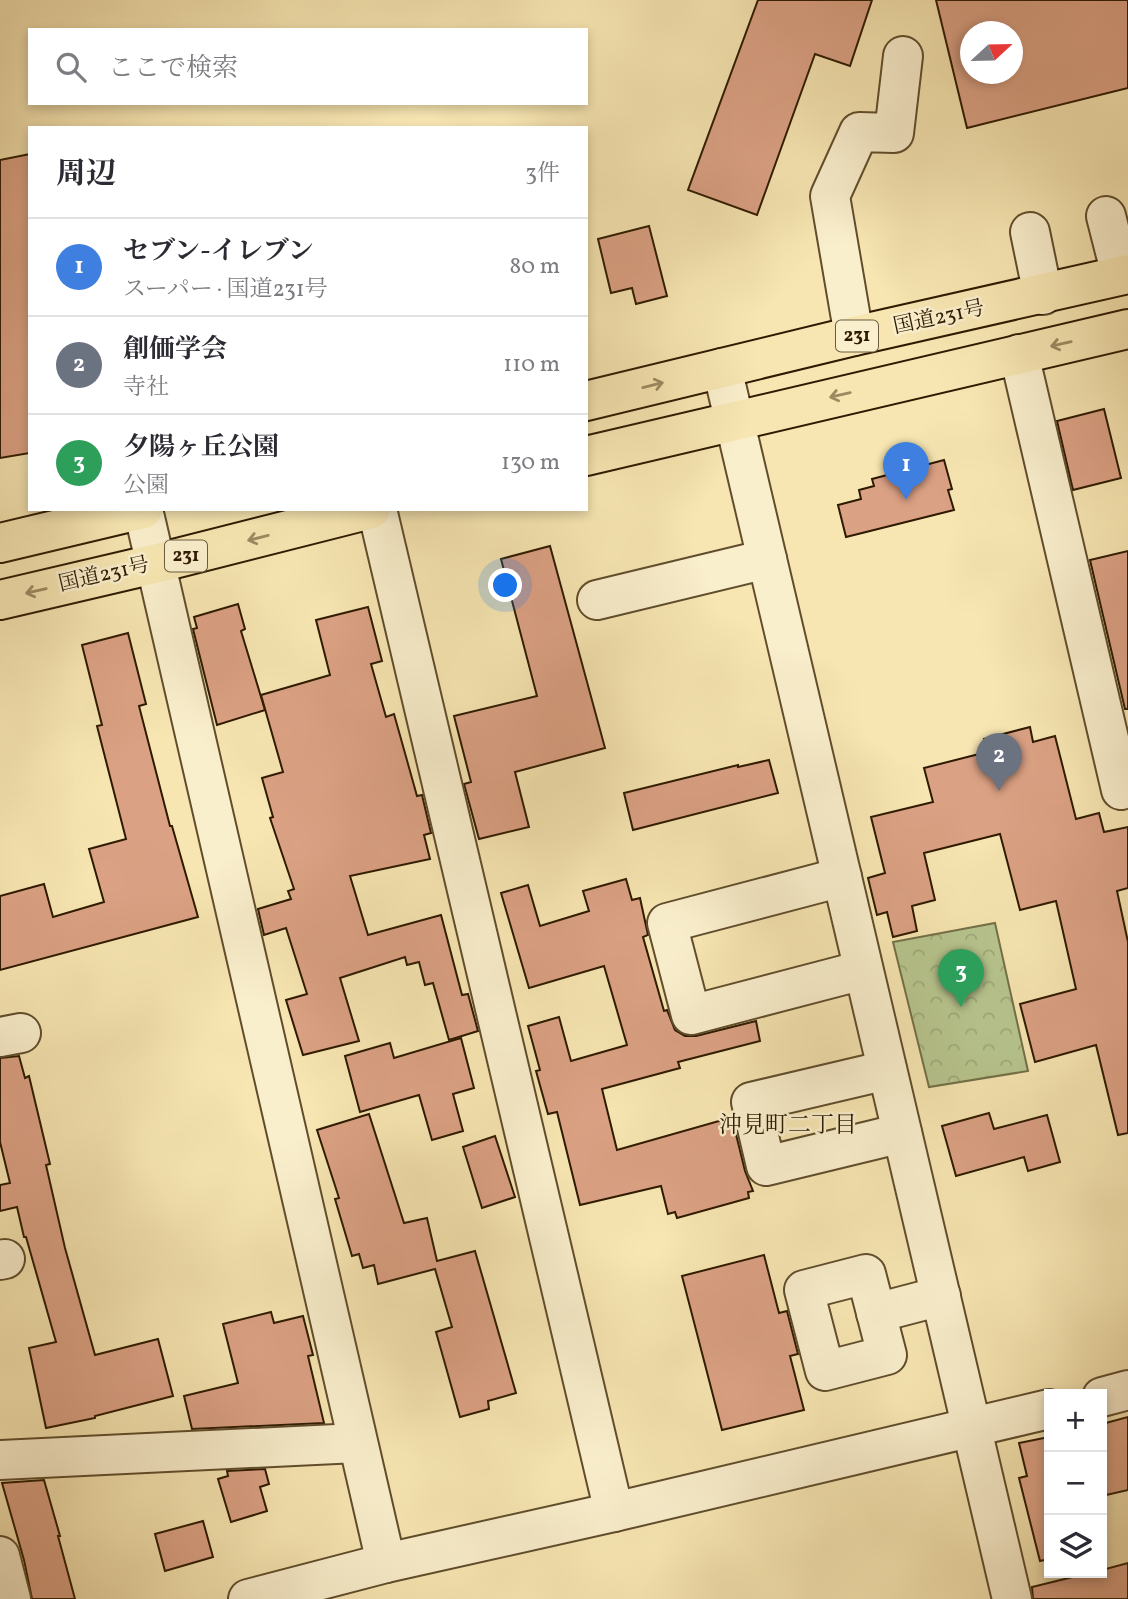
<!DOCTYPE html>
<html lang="ja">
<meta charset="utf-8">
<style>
:root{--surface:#fff;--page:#f7f7f7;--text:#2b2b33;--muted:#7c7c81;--line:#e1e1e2;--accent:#7c3aed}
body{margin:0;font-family:Vollkorn,"Noto Serif JP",serif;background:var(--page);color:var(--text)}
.controls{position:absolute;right:21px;bottom:21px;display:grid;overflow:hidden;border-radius:0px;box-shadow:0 4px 10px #0003}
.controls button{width:63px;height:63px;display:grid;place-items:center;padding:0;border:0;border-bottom:2px solid var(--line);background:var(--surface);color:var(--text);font:35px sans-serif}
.compass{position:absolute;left:960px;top:21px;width:63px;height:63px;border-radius:50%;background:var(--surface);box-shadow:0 4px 10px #0003;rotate:68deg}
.you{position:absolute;left:506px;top:586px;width:24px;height:24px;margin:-18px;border:5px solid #fff;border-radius:50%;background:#1a73e8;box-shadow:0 0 0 10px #1a73e833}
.badge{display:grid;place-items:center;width:46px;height:46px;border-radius:50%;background:var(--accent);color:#fff;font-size:23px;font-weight:700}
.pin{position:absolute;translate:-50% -58px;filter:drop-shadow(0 2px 4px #0008)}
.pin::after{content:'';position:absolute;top:37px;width:24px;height:21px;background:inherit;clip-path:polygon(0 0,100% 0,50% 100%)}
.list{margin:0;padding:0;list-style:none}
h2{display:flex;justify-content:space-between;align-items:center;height:91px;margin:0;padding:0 28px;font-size:30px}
h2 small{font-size:23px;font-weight:400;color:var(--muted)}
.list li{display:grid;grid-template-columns:46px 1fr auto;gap:21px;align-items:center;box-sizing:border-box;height:98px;padding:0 28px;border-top:2px solid var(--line)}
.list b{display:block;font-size:26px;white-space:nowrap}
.list p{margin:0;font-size:23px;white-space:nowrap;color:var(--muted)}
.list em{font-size:23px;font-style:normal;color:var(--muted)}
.icon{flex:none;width:38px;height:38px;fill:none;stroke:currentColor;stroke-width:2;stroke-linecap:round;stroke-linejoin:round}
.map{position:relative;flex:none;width:1128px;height:1599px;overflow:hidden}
.search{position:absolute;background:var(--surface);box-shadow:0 4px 10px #0003;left:28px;top:28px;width:560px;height:77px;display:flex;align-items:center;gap:18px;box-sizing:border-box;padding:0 24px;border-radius:0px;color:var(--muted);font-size:26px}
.panel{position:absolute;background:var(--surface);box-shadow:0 4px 10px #0003;left:28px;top:126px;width:560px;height:385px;border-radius:0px}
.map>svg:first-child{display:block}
.park{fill:url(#park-crowns);stroke:#737048;stroke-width:2}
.building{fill:#dba184;stroke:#2e1a00;stroke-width:2;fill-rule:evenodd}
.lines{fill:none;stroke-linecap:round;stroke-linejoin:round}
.minor-casing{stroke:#604d2c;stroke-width:42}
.highway-casing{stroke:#2e1a00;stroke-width:42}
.minor{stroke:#faefcd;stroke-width:38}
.highway{stroke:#f7e6b2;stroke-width:38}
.oneway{stroke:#9d8a62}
.labels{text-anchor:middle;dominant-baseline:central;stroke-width:5;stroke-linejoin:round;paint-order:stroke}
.shield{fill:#faefcd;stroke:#6b5a3e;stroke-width:2}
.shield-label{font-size:19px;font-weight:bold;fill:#2e1a00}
.street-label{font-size:21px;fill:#2e1a00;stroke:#faefcd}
.neighbourhood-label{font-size:23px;fill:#2e1a00;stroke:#faefcd}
</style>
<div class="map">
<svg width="1128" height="1599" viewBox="0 0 1128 1599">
<defs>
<pattern id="park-crowns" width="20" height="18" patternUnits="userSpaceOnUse" patternTransform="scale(1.75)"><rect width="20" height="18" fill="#b8c68f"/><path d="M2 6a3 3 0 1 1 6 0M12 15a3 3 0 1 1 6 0" fill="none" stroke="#9eaa7a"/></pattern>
</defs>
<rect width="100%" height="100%" fill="#f7e6b2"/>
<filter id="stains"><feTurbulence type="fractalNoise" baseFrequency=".00286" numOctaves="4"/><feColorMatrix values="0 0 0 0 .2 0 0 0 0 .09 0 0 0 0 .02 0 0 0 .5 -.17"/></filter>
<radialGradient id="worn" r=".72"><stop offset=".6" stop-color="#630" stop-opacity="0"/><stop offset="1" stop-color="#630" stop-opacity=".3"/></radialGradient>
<polygon class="park" points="995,923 1028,1071 929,1087 893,942"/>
<g class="building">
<polygon points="758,0 872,0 850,66 815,54 757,215 688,190"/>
<path d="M936 0H1128V88L967 128ZM970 32H1012V74H970Z"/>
<polygon points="30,154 30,453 0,458 0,160"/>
<polygon points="649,226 667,296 636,304 632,288 611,293 598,239"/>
<polygon points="1104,409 1121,478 1073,490 1057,421"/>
<polygon points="944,460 952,489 948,490 954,510 846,537 838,505 861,499 859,490 874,486 872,479"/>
<polygon points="550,546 605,748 515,772 529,827 479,839 464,784 471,782 454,716 537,696 501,559"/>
<polygon points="1128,551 1128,709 1125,709 1090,560"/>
<polygon points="238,604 245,629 241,631 265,710 217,725 193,629 197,628 194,617"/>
<polygon points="368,607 382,661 371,664 386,717 394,714 417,796 422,795 431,833 424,835 430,859 350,876 368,935 441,915 462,995 468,994 478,1031 449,1040 433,983 425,985 419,962 407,965 405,957 340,978 359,1041 303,1055 286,1000 307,994 286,928 264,935 258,909 291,899 288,891 294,889 270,818 273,817 262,778 283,772 261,695 330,675 316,620"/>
<polygon points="128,633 146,704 139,706 170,826 172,826 198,917 0,970 0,896 44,884 53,917 104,902 89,849 126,839 97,726 102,725 82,645"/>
<polygon points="1030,727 1033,742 1055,736 1076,819 1099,813 1104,832 1128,827 1128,888 1117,891 1128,942 1128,1133 1118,1135 1096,1045 1035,1062 1020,1004 1076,989 1056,901 1020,910 1000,834 924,853 935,900 912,906 917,931 893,937 887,912 877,915 868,878 885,873 871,817 933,802 924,768 987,752 984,739"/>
<polygon points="769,760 778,793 633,830 624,793 738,765 738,767"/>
<polygon points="626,879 632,900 640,898 648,935 643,937 664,1011 667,1010 675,1030 685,1036 696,1036 756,1021 760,1041 678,1062 680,1068 602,1089 617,1150 726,1119 727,1124 733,1122 745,1171 753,1191 748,1192 749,1198 677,1218 675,1212 668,1214 661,1186 580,1205 557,1112 548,1114 536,1071 540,1070 528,1026 559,1017 571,1061 627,1045 604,966 529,988 501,893 528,885 540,926 589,911 583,891"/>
<polygon points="461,1038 474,1088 453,1094 463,1131 432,1140 419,1095 360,1112 345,1056 390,1043 394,1058"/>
<polygon points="19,1056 25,1078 29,1076 50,1164 46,1165 65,1248 95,1355 158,1339 173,1396 95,1416 95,1418 46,1428 29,1348 56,1342 26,1237 24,1237 17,1207 0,1211 0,1185 10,1183 0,1142 0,1058"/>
<polygon points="989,1113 994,1129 1047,1115 1060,1162 1028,1171 1024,1157 956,1176 942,1126"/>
<polygon points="369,1114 404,1223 427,1218 437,1261 475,1251 516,1393 488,1401 489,1409 460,1417 436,1332 452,1327 435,1269 378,1284 374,1265 363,1268 359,1254 352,1256 335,1199 339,1198 317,1130"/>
<polygon points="495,1136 515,1197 482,1208 463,1147"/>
<polygon points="764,1255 779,1313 787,1311 798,1354 790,1356 804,1410 722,1430 682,1276"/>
<polygon points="271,1312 274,1323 303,1316 313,1355 308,1356 324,1423 192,1429 184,1396 238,1383 223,1324"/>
<polygon points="1128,1417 1128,1490 1102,1496 1102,1424"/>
<polygon points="1049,1437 1049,1559 1040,1561 1019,1478 1027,1476 1019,1443"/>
<polygon points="265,1469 269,1484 260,1487 267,1511 231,1522 218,1479 228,1476 227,1471"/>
<polygon points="44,1480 60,1536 58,1536 75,1599 32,1599 24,1560 2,1483"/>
<polygon points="203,1521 213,1557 165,1571 155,1534"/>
<polygon points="1128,1563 1128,1599 1033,1599 1032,1587 1089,1573 1102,1573 1102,1570"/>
</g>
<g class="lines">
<g class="minor-casing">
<g id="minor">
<polyline points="1106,216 1121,275"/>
<polyline points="1030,232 1043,295"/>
<polyline points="854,336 830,196 859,132 894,133 903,56"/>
<polyline points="1019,354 1121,790"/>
<polyline points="722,368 1012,1599"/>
<polyline points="143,509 386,1563"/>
<polyline points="377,509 614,1512"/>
<polyline points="597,600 767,559"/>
<polyline points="842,877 667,923 691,1015 863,970"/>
<polyline points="0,1037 21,1033"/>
<polyline points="887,1070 751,1102 766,1166 902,1133"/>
<polyline points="0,1260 5,1259"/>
<polygon points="866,1274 887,1355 825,1371 804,1290"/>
<polyline points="876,1313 941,1296"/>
<polyline points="1102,1397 1128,1390"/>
<polyline points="0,1460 357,1443"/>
<polyline points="0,1556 11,1599"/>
<polyline points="248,1599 386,1563 614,1512 1049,1409"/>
</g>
</g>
<g class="highway-casing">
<g id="highway">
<polyline points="586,401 854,336 1128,274"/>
<polyline points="586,456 1128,329"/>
<polyline points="0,543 143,509"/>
<polyline points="0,600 154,564 371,509"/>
</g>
</g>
<use href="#minor" class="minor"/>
<use href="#highway" class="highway"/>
</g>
<defs><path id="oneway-shaft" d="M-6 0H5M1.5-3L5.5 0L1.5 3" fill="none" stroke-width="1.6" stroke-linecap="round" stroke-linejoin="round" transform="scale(1.75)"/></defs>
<g class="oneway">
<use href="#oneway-shaft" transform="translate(1061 344) rotate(167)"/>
<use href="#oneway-shaft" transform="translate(653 385) rotate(-14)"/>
<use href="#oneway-shaft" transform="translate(840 395) rotate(167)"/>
<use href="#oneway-shaft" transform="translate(258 538) rotate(166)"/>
<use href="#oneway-shaft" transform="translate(36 591) rotate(167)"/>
</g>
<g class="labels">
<g class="shield">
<rect x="836" y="320.5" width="42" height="31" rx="5"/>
<rect x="165" y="540.5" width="42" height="31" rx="5"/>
</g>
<g class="shield-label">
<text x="857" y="336">231</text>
<text x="186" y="556">231</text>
</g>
<g class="street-label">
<text transform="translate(939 318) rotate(-12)">国道231号</text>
<text transform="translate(104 575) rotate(-13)">国道231号</text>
</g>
<g class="neighbourhood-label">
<text x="788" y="1126">沖見町二丁目</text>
</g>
</g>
<rect width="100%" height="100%" filter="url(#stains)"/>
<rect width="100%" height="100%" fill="url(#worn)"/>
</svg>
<div class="controls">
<button>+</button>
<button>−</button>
<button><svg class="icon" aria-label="layers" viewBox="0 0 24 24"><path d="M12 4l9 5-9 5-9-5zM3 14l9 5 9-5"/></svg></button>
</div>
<svg class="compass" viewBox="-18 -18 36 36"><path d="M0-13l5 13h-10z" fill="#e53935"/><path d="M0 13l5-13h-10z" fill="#7c7c81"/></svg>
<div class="you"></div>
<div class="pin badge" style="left:906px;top:500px;background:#3f7fe0">1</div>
<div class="pin badge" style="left:999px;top:791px;background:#6b7280">2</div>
<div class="pin badge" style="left:961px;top:1007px;background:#2e9e5b">3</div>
<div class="search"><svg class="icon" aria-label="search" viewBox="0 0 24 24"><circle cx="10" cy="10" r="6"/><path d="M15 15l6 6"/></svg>ここで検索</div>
<section class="panel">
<h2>周辺<small>3件</small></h2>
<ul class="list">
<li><span class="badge" style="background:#3f7fe0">1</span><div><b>セブン-イレブン</b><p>スーパー · 国道231号</p></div><em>80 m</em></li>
<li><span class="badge" style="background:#6b7280">2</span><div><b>創価学会</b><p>寺社</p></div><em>110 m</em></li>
<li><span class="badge" style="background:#2e9e5b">3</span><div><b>夕陽ヶ丘公園</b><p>公園</p></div><em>130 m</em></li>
</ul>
</section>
</div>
